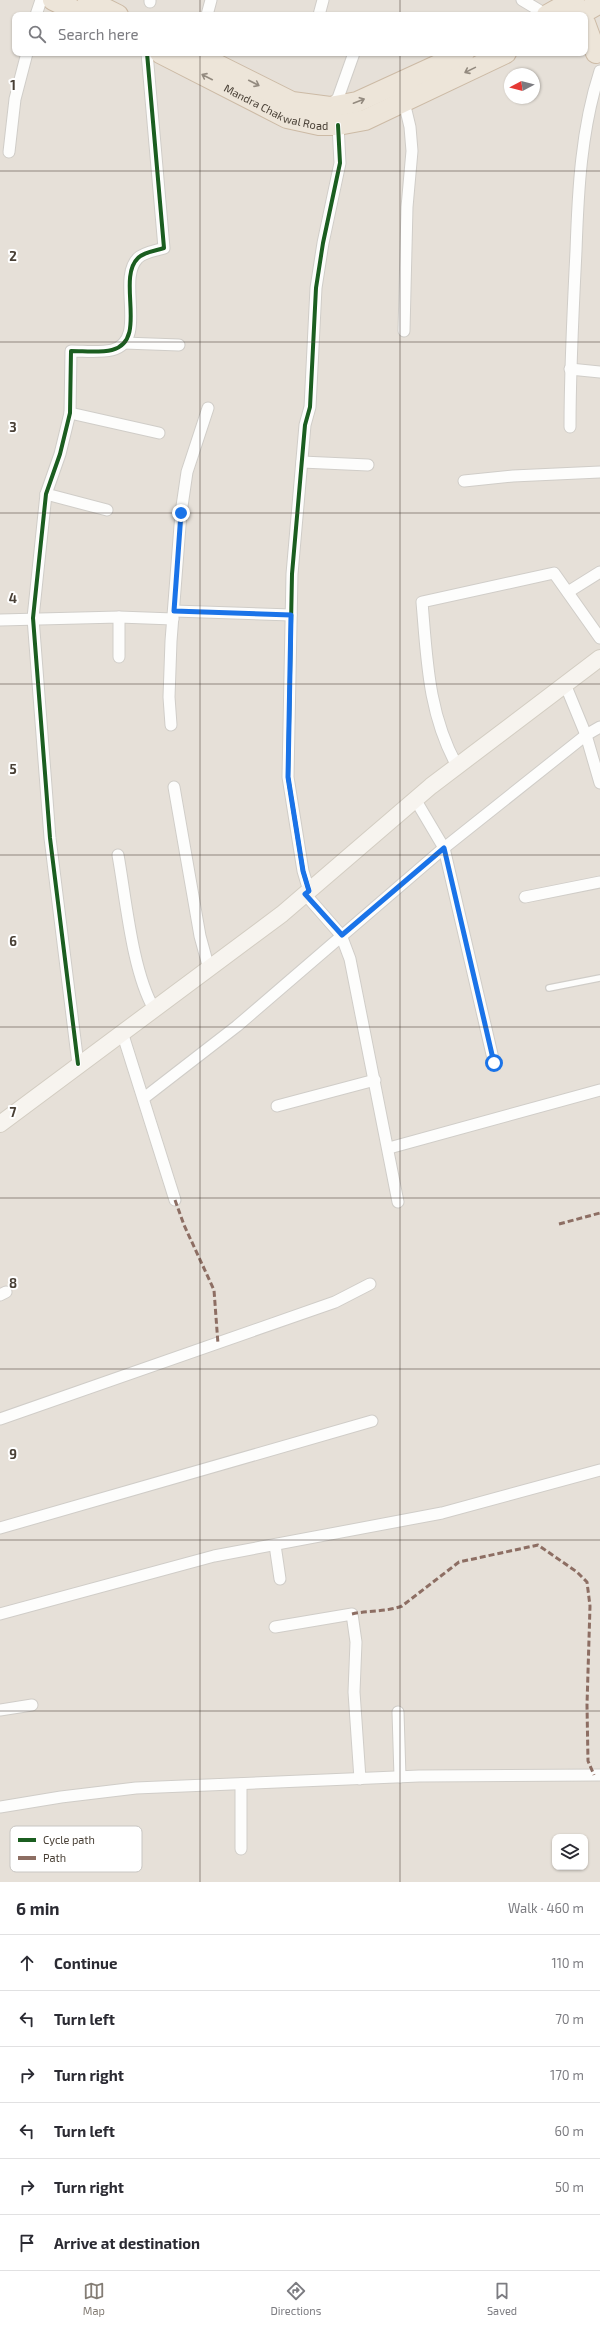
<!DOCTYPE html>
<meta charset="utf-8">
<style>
:root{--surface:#fff;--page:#f7f7f7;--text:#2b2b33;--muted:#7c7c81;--line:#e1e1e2;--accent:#847d75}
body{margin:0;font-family:"Exo 2",sans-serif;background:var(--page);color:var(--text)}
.controls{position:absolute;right:12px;bottom:12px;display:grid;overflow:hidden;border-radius:8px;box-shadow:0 1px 3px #0004}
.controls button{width:36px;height:36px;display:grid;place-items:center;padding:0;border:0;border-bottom:1px solid var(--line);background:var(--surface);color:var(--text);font:20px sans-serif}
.compass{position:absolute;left:504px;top:68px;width:36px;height:36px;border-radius:50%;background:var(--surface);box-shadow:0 1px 3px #0004;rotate:263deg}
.stop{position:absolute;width:12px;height:12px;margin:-9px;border:3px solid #1a73e8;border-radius:50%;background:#fff}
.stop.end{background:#1a73e8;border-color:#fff;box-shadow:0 1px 4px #0008}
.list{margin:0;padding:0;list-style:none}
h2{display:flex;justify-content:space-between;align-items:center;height:52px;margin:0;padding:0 16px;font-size:17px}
h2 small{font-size:13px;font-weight:400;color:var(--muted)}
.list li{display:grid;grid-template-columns:26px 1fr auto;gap:12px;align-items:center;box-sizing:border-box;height:56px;padding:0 16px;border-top:1px solid var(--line)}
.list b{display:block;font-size:15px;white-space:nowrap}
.list em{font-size:13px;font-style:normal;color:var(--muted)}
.icon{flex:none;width:22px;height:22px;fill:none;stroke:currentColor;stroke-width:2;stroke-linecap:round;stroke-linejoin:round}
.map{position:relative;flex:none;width:600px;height:1882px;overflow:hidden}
.search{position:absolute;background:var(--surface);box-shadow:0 1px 3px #0004;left:12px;right:12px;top:12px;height:44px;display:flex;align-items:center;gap:10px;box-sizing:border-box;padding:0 14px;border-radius:8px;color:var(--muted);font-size:15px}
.sheet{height:388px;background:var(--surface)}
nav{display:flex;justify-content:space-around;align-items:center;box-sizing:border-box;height:56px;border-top:1px solid var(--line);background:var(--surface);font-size:11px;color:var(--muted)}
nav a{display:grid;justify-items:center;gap:2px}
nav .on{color:var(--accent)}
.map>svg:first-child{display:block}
.residential{fill:#e6e0d8;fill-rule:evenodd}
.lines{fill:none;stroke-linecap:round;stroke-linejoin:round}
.lane-casing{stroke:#d0cdc8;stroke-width:8}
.street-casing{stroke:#d0cdc8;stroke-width:13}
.secondary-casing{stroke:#d3cdc2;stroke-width:18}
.highway-casing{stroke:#ccbaa5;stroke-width:22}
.lane{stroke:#fdfdfc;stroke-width:5.5}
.street{stroke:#fdfdfc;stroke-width:11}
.secondary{stroke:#f7f4ef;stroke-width:16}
.highway{stroke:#ede5d9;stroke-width:20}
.quiet{stroke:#8d6e63;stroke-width:3;stroke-dasharray:6 3;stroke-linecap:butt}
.cycleway-casing{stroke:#fff;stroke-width:6}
.cycleway{stroke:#1b5e20;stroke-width:4}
.oneway{stroke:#938a7f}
.route{stroke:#1a73e8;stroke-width:5}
.grid{fill:none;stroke:#494036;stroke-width:1;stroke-opacity:0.55}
.labels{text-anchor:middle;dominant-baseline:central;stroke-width:4;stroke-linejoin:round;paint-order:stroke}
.street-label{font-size:11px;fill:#494036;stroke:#fff}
.key{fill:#fff;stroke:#c8c6c3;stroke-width:1}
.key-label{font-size:11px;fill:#494036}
.grid-label{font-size:13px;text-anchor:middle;font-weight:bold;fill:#494036;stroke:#fff;stroke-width:4;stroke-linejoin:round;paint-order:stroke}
</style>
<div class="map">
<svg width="600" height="1882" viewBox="0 0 600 1882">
<rect width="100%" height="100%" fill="#f2efeb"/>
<path class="residential" d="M0 0H600V1882H0ZM15 15H585V53H15ZM510 74H534V98H510ZM555 1837H585V1867H555Z"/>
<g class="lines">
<g class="lane-casing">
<polyline id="lane" points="549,988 600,978"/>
</g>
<g class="street-casing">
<g id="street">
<polyline points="522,0 547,15"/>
<polyline points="150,2 150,0"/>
<polyline points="36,15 41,0"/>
<polyline points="207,15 211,0"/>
<polyline points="319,15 323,0"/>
<polyline points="404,102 410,127 412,151 407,207 404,331"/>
<polyline points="330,106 338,98 354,53"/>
<polyline points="9,152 15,99 27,53"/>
<polyline points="124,343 179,345"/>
<polyline points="570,369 600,372"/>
<polyline points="70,413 159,433"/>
<path d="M570 427C570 368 573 310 576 251 578 191 581 129 600 71"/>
<polyline points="302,462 368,465"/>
<polyline points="464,481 513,476 600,472"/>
<polyline points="46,494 107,510"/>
<polyline points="568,592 600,572"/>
<polyline points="174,611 291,615"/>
<polyline points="119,617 119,657"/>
<polyline points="0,620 119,617 173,619"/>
<polyline points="565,684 586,735 600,783"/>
<polyline points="171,725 169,697 171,641 181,513 187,472 208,408"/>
<path d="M457 766C428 713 427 660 422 602L554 573 600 638"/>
<polyline points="174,787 200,936 209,969"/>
<polyline points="415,799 444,848 494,1063"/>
<path d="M118 855C126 899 132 971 154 1009"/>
<polyline points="309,891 303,871 288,777 292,574 305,425 310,407 316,288 323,243 340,163 338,125"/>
<polyline points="305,894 341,935 350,959 398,1202"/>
<polyline points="525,897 600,882"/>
<polyline points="122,1032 175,1200"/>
<path d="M78 1064 50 838 33 618 46 494 60 454 70 413 71 351C84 351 99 353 112 350 149 341 116 279 138 258 144 252 155 251 164 248L147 53"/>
<polyline points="144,1098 237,1026 444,848 586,735 600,727"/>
<polyline points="277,1106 375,1080"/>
<polyline points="389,1148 600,1090"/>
<polyline points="0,1295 6,1292"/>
<polyline points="0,1419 335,1302 370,1284"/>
<polyline points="0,1528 372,1421"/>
<polyline points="275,1545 280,1579"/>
<polyline points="0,1614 214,1556 442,1513 600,1470"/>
<polyline points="275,1627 352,1614 356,1642 354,1692 360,1779"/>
<polyline points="0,1710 32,1705"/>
<polyline points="398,1712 400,1777"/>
<polyline points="0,1807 61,1797 136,1788 419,1776 600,1775"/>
<polyline points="241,1849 241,1784"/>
</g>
</g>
<g class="secondary-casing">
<polyline id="secondary" points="0,1124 282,914 431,786 600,658"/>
</g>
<g class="highway-casing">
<g id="highway">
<polyline points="53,0 84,15"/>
<polyline points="88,0 118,15"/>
<polyline points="547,15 574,0"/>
<polyline points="579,15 600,3"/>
<polyline points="585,23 596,53"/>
<path id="s1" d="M160 53 287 118 319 125H338L365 120 506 53"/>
<polyline points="194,53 292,102 330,107 357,102 464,53"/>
</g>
</g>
<use href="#lane" class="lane"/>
<use href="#street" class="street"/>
<use href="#secondary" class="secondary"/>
<use href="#highway" class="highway"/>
<g class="quiet">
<polyline points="175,1200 184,1225 214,1290 218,1344"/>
<polyline points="559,1224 600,1213"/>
<path d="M352 1614C369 1610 387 1612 402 1606L459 1562 538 1545 577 1572 587 1582 590 1606 587 1705 588 1761 594 1775"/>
</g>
<g class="cycleway-casing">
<g id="cycleway">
<polyline points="309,891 303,871 288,777 292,574 305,425 310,407 316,288 323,243 340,163 338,125"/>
<path d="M78 1064 50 838 33 618 46 494 60 454 70 413 71 351C84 351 99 353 112 350 149 341 116 279 138 258 144 252 155 251 164 248L147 53"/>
</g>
</g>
<use href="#cycleway" class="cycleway"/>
</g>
<defs><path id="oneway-shaft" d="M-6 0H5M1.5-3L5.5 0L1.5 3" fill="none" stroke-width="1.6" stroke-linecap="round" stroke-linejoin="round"/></defs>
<g class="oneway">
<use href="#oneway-shaft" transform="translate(470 70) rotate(154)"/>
<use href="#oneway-shaft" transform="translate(207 77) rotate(-153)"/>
<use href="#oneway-shaft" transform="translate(254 83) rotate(27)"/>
<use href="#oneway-shaft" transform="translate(359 101) rotate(-21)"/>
</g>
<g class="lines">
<polyline class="route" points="181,513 174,611 291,615 288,777 303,871 309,891 305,894 342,935 444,848 494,1063"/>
</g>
<path class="grid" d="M200 0V15M400 0V15M200 53V1882M400 53V1882M0 171H600M0 342H600M0 513H600M0 684H600M0 855H600M0 1027H600M0 1198H600M0 1369H600M0 1540H600M0 1711H600"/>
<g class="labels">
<g class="street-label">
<text stroke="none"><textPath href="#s1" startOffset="129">Mandra Chakwal Road</textPath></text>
</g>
</g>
<rect x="10" y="1826" width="132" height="46" rx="6" class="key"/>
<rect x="18" y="1838" width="18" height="4" fill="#1b5e20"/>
<rect x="18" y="1856" width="18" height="4" fill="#8d6e63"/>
<g class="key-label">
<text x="43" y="1844">Cycle path</text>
<text x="43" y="1862">Path</text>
</g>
<g class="grid-label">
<text x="13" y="90">1</text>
<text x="13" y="261">2</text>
<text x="13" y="432">3</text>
<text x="13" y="603">4</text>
<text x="13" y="774">5</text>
<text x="13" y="946">6</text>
<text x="13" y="1117">7</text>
<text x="13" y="1288">8</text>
<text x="13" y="1459">9</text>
</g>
</svg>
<div class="controls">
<button><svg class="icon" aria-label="layers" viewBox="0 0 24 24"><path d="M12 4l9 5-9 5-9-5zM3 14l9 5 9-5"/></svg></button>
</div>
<svg class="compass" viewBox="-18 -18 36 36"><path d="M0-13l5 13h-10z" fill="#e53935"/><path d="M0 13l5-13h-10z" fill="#7c7c81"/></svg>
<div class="stop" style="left:494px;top:1063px"></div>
<div class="stop end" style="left:181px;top:513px"></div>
<div class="search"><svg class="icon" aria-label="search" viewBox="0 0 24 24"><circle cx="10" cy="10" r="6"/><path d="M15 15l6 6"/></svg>Search here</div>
</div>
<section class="sheet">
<h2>6 min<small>Walk · 460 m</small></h2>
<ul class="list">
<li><svg class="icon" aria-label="ahead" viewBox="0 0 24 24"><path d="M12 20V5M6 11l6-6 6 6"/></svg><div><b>Continue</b></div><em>110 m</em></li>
<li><svg class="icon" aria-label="left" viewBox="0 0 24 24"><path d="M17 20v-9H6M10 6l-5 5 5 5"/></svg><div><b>Turn left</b></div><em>70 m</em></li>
<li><svg class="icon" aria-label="right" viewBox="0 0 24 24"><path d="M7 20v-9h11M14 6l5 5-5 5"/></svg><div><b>Turn right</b></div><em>170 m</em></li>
<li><svg class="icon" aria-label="left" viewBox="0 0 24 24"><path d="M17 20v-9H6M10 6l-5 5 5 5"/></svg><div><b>Turn left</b></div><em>60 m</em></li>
<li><svg class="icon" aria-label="right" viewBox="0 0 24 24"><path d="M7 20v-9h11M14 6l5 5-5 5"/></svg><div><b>Turn right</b></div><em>50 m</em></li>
<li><svg class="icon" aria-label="arrive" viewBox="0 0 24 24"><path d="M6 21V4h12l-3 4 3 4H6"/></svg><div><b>Arrive at destination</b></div></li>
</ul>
</section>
<nav>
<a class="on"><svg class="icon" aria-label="map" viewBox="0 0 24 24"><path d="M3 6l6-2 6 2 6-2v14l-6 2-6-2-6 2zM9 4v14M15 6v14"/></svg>Map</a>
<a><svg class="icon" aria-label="directions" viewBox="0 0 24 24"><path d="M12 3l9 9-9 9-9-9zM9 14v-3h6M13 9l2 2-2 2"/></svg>Directions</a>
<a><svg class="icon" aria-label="saved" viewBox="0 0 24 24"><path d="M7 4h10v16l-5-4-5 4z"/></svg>Saved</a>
</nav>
